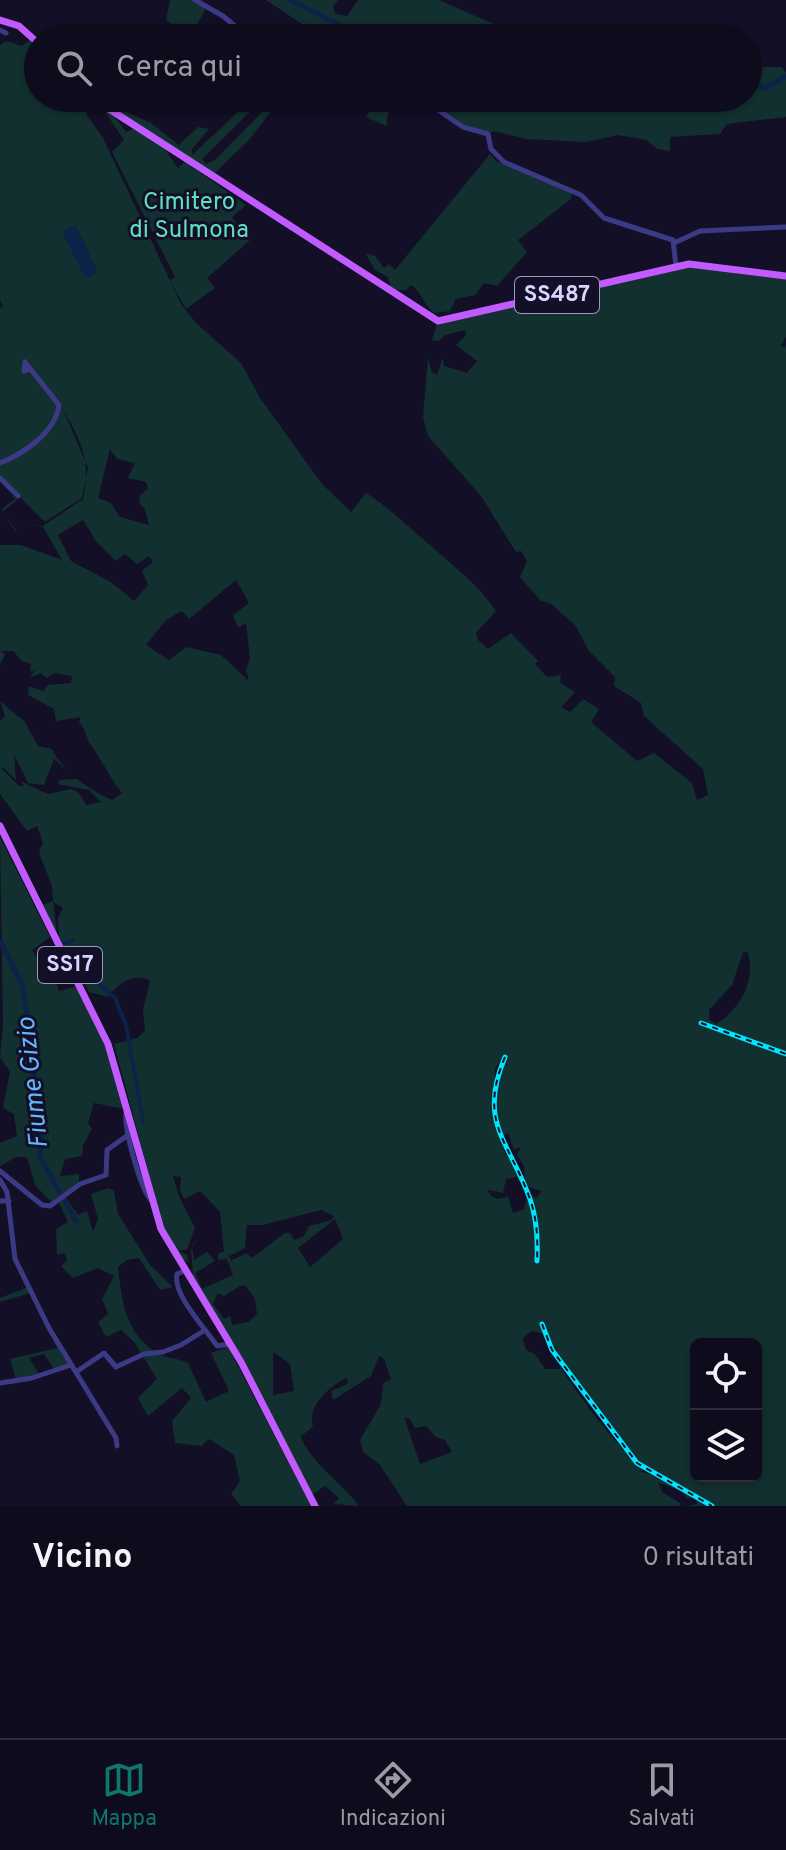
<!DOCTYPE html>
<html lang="it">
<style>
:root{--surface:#0e0b1c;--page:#1c1929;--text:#f1f3f6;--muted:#9b9ba3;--line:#2e2b3b;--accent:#0f766e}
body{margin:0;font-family:Overpass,sans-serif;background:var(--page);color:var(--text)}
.controls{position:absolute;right:24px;bottom:24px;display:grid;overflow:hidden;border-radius:12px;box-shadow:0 2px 6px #0004}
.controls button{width:72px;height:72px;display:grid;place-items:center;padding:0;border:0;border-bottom:2px solid var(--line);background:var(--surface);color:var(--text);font:40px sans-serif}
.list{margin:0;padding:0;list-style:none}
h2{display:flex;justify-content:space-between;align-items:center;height:104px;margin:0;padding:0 32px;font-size:34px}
h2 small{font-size:26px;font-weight:400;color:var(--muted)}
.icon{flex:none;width:44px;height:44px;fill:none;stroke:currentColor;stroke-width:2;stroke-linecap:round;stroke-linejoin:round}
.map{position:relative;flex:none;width:786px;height:1506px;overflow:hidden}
.search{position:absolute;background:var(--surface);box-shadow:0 2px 6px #0004;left:24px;right:24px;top:24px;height:88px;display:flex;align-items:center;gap:20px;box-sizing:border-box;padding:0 28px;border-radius:44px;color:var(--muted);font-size:30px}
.sheet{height:232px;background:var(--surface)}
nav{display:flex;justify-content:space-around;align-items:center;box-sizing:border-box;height:112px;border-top:2px solid var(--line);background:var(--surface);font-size:22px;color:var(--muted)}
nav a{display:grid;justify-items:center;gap:4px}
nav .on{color:var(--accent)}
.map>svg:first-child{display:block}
.green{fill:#12302f;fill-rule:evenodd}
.water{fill:#0c2248}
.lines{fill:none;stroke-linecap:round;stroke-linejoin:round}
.canal{stroke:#0c2248;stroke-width:4}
.river{stroke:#0c2248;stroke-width:5}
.minor{stroke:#3d3a85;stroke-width:5}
.major{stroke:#c25bff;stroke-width:7}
.rail-casing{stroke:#00e5ff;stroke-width:5}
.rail{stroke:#130f26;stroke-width:2;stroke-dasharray:6;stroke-linecap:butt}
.labels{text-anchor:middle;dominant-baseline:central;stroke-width:6;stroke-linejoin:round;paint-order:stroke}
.shield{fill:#130f26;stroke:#9e99be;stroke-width:2}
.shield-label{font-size:22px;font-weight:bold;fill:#d9d4ff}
.park-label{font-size:24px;fill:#5fe0c0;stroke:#130f26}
.water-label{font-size:26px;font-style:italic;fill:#62b6ff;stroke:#130f26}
</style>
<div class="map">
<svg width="786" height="1506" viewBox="0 0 786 1506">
<rect width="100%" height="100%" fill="#130f26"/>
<g class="green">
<polygon points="170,0 193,0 206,8 190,38 166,20"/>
<polygon points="266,0 338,0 333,7 335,14 347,16 358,0 439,0 526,38 323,38"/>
<path d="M32 38 38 43V98H64L69 108 67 98 95 101 86 114 103 138 181 304 196 323 241 363 260 398 322 484 351 512 366 493C390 508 408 527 430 545 454 567 478 584 496 611L476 633 478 640 488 649 511 633 538 661 535 664 547 677 561 675 560 683 575 692 561 707 570 712 583 699 599 709 591 722 637 761 654 753 692 783 697 800 708 795 703 769 644 716 641 703 614 686 615 677 589 651 575 625 551 604 541 601 520 577 527 561 521 551 516 552 481 496 428 436 423 417 428 358 432 372 437 375 443 357 444 366 467 373 477 361 456 345 466 335 465 330 445 335 439 341 432 340 438 321 689 264 786 276V336L781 346 785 348 786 340V1053L701 1024 786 1056V1506H715L651 1472 628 1452 585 1395 553 1350 543 1324C540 1351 618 1450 643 1469L641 1472 647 1473 702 1500 710 1506H688L697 1504 696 1498H686L683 1492 658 1482 662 1492 680 1503V1506H407L380 1465 363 1452 360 1440 381 1404 383 1383 391 1379 384 1359 379 1356 371 1376 333 1400 331 1391 348 1384 347 1378C330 1385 306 1407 313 1427L301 1436C307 1459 343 1484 359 1506L334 1504 339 1498 325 1486 312 1495 193 1275 191 1250 194 1242 197 1240 192 1247 194 1260 207 1252 215 1261 195 1273 202 1289 233 1275 227 1259 218 1260V1254L224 1251 220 1212 200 1191 184 1199 180 1190 181 1177 173 1176 178 1194 195 1228 187 1250H178L187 1255 189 1262 180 1259 164 1231 114 1044 137 1038 145 1031 143 1010 150 981C134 971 118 984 108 997L89 992 59 937 58 918 63 908 53 902 57 934 42 905 53 901 52 886 39 853 43 843 37 826 27 831 0 794V721L5 716 0 701 25 722 38 746 52 749C62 771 89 790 112 800L122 793C109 777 102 760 91 745 86 739 86 729 79 722L81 717 56 721 54 709 28 695 29 686 43 691 48 685 71 683 72 676 54 673 47 678 41 673 30 678 34 671H30L31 664 22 661 13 651H1L5 654 0 665V545H21L62 560 43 527 30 524 16 532 2 512V509L15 499 0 480 17 500 2 512 17 531 30 524 43 526 83 499C91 460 82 443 63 409L88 468 82 498 45 522 0 477V308L3 306 0 300V45L6 41 22 46ZM110 449 117 459 135 463 128 478 146 482 148 489 140 495 139 503 145 509 149 525 120 517 111 503 98 498ZM83 520 96 541 116 561 125 554 137 564 149 556 153 562 142 571 148 585 134 601 111 582 71 561 58 535ZM236 580 249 603 233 615 238 627 246 623 250 659 246 670 249 681 221 655 186 647 169 660 146 645 166 620 182 611 189 619ZM14 755 28 783 44 785 54 759 77 779 59 780 58 784 89 790 101 802 86 805 79 793 71 789 48 794 20 781 24 786H19L2 769 3 767 16 780ZM747 951C758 978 739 1011 716 1024L709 1019V1010L732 985 743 953ZM504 1057 496 1097 500 1137 508 1133 514 1150 521 1146 517 1155 524 1166 525 1185 504 1151 495 1123V1068ZM518 1177 523 1185 542 1191 536 1198 528 1192 524 1209 513 1213 508 1196 498 1199 491 1196 488 1190 503 1193 506 1179ZM321 1210 334 1216 332 1220 309 1226 304 1236 294 1240 290 1233H285L252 1258 247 1253 232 1260 233 1264 229 1256 245 1248 247 1225H263ZM335 1219 343 1239 310 1267 298 1248ZM240 1286H246L255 1299 257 1314 249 1322 232 1325 230 1316 224 1319 213 1304 218 1293 224 1296ZM532 1331 542 1333 561 1369H545L535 1354 526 1350 523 1338ZM696 1344H756V1476H696ZM273 1352 290 1364 294 1391 273 1395ZM404 1417 410 1419 415 1428 426 1426 436 1437 445 1440 452 1452 420 1464Z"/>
<polygon points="748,60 756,60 760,67 781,67 786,72 786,117 727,124 720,134 670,137 670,151 657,149 646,140 618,135 587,142 526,139 494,131 488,133 469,130 425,101 385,100 390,104 386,126 366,117 372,107 366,98 748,98"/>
<polygon points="97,98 112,101 113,98 131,98 124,111 151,123 179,145 198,127 209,129 192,149 192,155 253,98 264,98 202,159 206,164 215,160 265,109 271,98 279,101 249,140 213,175 114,109 115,105 111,107"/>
<polygon points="103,109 111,112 126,132 134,128 162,145 178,168 185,162 246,205 232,217 250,240 207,278 215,288 186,309 170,281 175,277 112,152 124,140"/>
<path d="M490 154 496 161 572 192 571 199 518 240 527 252 497 286 484 283 475 295 456 299 450 311 435 313C423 306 423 293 411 285L406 290H391L388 277 375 270 365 253 375 256 384 268 389 264 395 270Z"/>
<path d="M0 837 50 937 32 950 38 959 49 962 59 991 78 986 102 1034 125 1109 94 1103 88 1123 92 1129 83 1145 82 1156 65 1159 60 1176 79 1174V1181L64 1195 78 1215 87 1211 93 1232 98 1219 91 1194 108 1188 114 1191 118 1214 151 1266 173 1287 160 1290 139 1258 127 1260 118 1267C122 1302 125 1334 159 1354 168 1359 179 1358 188 1363L206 1402 229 1391 211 1353 228 1347 311 1506H241L231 1494 240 1481 234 1455 209 1439 201 1446 175 1443 172 1421 191 1398 182 1388 148 1416 138 1398 157 1379 134 1342 121 1330 106 1337 98 1322 108 1314 102 1299 114 1276 98 1268 73 1278 61 1266 67 1260 65 1253 57 1255 56 1229 68 1222 58 1200 51 1202 35 1185 27 1157H16L0 1166V1143L17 1136 14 1114 3 1108 10 1071 0 1058 3 1025Z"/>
<polygon points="28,1287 69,1364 54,1369 44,1354 29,1358 39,1374 16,1380 10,1359 57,1348 30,1293 0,1302 0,1298"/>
</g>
<polygon class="water" points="76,225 98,273 85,278 62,232"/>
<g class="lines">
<g class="canal">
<polyline points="63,944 73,940"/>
<polyline points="90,976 115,998 126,1025 143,1122"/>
</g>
<g class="river">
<polyline points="290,0 365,38"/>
<polyline points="748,83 765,88 786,76"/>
<polyline points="0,941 23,987 42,1134 40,1157 76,1221"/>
</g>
<g class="minor">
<polyline points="195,0 223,16 249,38"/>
<polyline points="0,30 6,33"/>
<polyline points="382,98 400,103 425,101 463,127 488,134 491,149 504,162 581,195 604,218 673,240 676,266"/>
<polyline points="674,243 700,231 786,227"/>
<path d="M0 463C23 454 56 432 59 405L25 362 24 371 30 369"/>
<polyline points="0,478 18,496"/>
<path d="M127 1110C121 1122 141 1190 151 1200"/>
<polyline points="0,1171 42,1205 50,1206 80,1184 106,1175 107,1150 128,1135"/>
<polyline points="0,1180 7,1192 15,1259 49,1328 116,1438 117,1446"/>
<polyline points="0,1201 9,1201"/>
<path d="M184 1271 177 1274C172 1294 206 1329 217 1346L230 1344"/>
<polyline points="76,1372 104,1353 116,1367 144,1354 163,1352 181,1345 205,1330"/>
<polyline points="0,1383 32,1378 71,1365"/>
</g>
<g class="major">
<polyline points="0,20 19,26 38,43"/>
<polyline points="92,98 438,321 689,264 786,276"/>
<polyline points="0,826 108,1044 161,1229 241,1362 315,1506"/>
</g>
<g class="rail-casing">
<g id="rail">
<polyline points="701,1023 786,1054"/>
<path d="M505 1057C477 1123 510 1142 530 1199 537 1219 538 1239 537 1261"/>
<polyline points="542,1324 552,1350 637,1463 712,1506"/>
</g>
</g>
<use href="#rail" class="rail"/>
</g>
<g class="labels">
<g class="shield">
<rect x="515" y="277" width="84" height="36" rx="6"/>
<rect x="38" y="947" width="64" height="36" rx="6"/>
</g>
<g class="shield-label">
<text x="557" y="295">SS487</text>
<text x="70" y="965">SS17</text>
</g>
<g class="park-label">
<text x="189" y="203">Cimitero<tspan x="189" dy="28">di Sulmona</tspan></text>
</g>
<g class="water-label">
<text transform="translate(34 1083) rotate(-96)">Fiume Gizio</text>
</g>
</g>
</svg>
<div class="controls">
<button><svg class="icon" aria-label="locate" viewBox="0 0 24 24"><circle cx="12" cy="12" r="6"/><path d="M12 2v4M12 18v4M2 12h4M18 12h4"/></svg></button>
<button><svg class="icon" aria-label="layers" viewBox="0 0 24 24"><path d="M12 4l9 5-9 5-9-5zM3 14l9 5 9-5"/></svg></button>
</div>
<div class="search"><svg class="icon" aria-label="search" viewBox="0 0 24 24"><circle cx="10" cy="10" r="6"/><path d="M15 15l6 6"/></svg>Cerca qui</div>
</div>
<section class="sheet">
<h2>Vicino<small>0 risultati</small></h2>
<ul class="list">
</ul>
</section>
<nav>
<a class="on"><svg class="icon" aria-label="map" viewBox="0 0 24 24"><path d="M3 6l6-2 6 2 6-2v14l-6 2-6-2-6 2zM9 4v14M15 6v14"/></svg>Mappa</a>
<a><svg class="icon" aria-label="directions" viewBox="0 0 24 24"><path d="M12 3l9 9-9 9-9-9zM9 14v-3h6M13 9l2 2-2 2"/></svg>Indicazioni</a>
<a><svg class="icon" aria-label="saved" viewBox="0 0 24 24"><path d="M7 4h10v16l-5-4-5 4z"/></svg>Salvati</a>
</nav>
